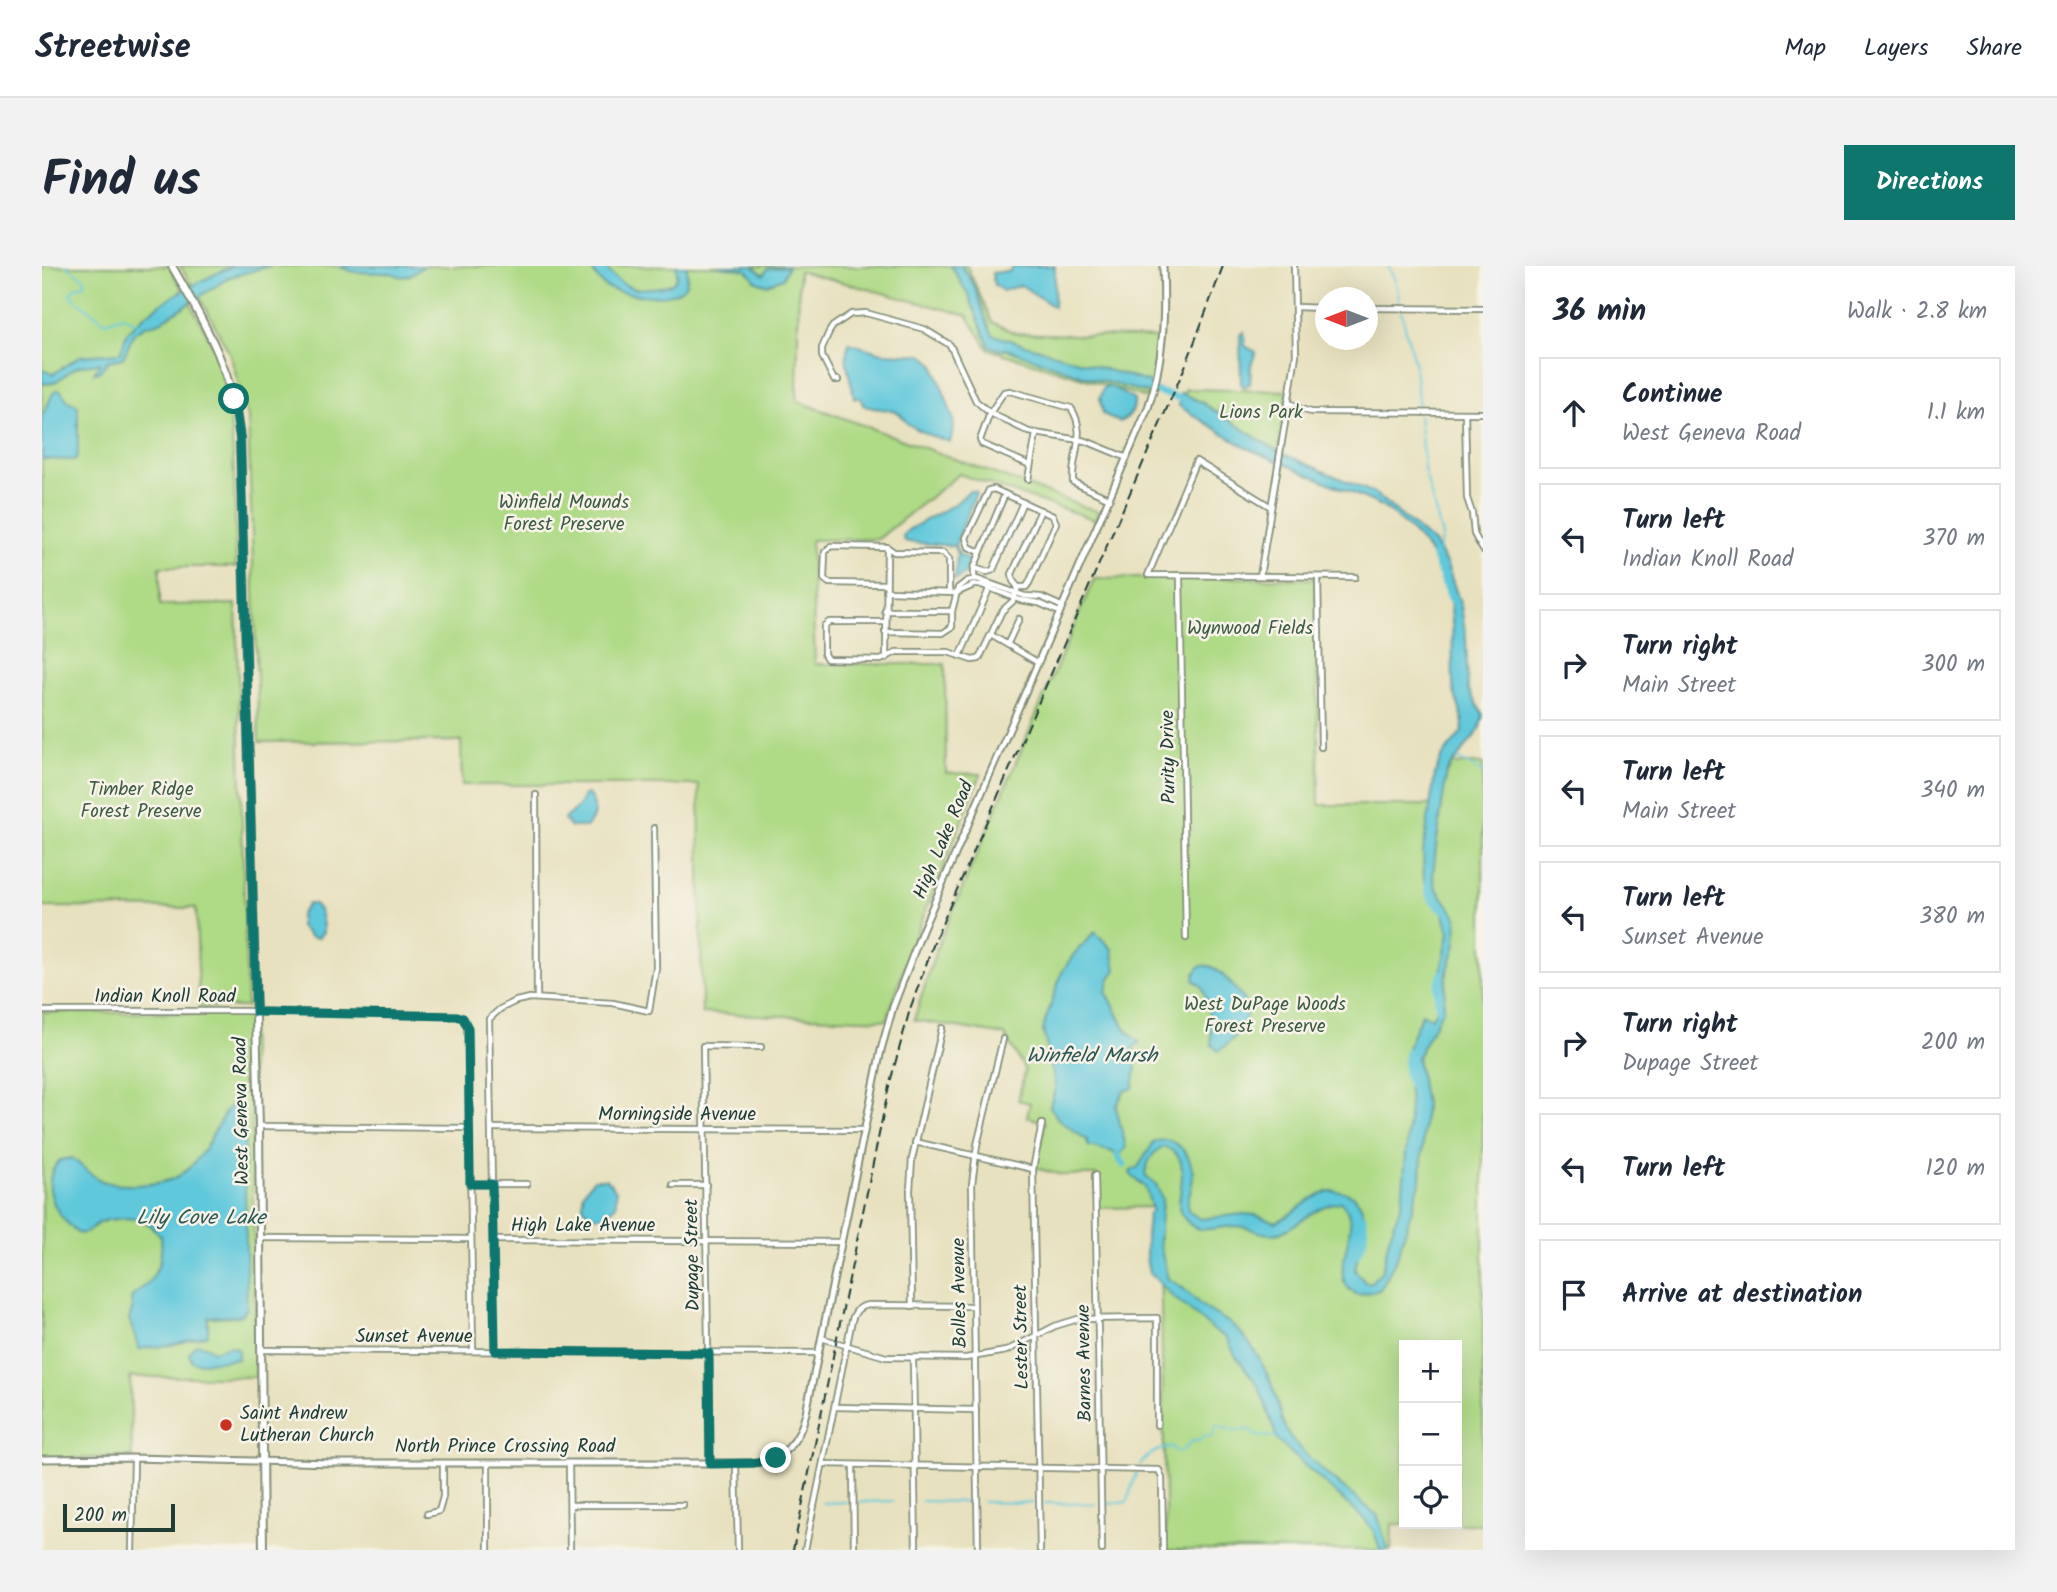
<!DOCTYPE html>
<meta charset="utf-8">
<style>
:root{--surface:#fff;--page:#f2f2f3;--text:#1f2937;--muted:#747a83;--line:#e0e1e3;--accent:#0f766e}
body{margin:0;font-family:Kalam,sans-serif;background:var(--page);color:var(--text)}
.controls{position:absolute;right:21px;bottom:21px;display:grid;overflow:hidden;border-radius:0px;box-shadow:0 7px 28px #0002}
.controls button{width:63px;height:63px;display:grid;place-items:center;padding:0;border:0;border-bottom:2px solid var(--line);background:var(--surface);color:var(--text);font:35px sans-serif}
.compass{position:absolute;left:1273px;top:21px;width:63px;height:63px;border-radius:50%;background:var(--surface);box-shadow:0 7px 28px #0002;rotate:270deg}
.scale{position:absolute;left:21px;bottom:18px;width:112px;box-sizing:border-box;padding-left:7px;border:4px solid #1f3d34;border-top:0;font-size:19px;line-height:24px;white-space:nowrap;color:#1f3d34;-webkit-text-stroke:5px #f7f3e8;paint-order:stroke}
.stop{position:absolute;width:21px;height:21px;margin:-16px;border:5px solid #0f766e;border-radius:50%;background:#fff}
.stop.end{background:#0f766e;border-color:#fff;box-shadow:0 2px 7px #0008}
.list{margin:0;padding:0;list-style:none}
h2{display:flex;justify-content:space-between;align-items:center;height:91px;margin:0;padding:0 28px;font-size:30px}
h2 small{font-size:23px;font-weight:400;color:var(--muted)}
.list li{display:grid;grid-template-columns:46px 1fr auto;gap:21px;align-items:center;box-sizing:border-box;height:112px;margin:0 14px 14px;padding:0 14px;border:2px solid var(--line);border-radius:0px}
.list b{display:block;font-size:26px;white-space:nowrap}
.list p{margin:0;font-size:23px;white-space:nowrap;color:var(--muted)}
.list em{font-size:23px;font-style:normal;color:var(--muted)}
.icon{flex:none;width:38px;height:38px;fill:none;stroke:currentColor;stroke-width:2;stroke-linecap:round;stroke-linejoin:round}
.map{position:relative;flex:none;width:1441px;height:1284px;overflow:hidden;border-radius:0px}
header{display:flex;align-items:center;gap:42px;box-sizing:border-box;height:98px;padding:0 35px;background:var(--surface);border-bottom:2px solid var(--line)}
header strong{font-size:33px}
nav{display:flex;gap:38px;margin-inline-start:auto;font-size:24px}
.intro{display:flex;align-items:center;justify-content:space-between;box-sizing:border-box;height:168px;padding:0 42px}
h1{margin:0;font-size:49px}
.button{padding:18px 32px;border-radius:0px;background:var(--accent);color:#fff;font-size:24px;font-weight:700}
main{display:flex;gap:42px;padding:0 42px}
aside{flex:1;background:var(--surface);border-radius:0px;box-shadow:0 7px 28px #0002}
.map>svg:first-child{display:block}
.green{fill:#afda86;stroke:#678c5d;stroke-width:2;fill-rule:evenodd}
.water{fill:#5fc8db;stroke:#3f8288;stroke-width:2}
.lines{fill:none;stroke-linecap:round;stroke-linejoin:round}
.stream{stroke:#5fc8db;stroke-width:2}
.river{stroke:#5fc8db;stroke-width:7}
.minor-casing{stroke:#848f7a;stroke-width:8}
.tertiary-casing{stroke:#848f7a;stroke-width:9}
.secondary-casing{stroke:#848f7a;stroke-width:10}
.minor{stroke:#fff;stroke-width:4.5}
.tertiary{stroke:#fff;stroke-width:5}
.secondary{stroke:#fff;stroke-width:6}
.rail{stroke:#1f3d34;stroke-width:2;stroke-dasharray:10 5;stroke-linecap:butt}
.route{stroke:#0f766e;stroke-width:9}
.poi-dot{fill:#c8321e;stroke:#f7f3e8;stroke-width:2.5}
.labels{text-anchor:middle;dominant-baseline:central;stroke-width:5;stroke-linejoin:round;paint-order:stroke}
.park-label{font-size:19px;fill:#3c5c44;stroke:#f7f3e8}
.street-label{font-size:19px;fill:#1f3d34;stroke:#f7f3e8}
.poi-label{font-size:19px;fill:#1f3d34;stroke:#f7f3e8;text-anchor:start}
.water-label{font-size:21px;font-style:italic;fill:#2c5955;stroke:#f7f3e8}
</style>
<header>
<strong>Streetwise</strong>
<nav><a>Map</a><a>Layers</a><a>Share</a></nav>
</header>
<div class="intro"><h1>Find us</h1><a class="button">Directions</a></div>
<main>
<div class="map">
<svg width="1441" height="1284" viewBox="0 0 1441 1284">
<rect width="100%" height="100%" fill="#f7f3e8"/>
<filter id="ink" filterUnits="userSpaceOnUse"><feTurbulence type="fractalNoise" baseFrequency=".0143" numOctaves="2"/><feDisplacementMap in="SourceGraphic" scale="14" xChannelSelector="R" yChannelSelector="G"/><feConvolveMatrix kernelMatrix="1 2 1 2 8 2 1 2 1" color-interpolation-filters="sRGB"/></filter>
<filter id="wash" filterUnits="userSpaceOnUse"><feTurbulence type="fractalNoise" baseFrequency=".00686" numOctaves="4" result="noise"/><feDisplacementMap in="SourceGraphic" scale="28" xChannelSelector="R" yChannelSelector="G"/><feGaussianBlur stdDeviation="1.57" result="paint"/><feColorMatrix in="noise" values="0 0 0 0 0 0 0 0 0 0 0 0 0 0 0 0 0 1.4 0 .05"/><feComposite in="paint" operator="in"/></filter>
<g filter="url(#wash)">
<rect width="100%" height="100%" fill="#e8e1bf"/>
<g class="green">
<path d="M0 0H127C142 27 159 53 171 81 196 141 192 236 194 301H118V339L194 338 205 741H157L154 642 0 641Z"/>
<polygon points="138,0 925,0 950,56 973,67 1118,72 1113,106 1105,132 946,83 925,49 757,5 755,135 1057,246 1054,254 917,208 836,273 769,274 773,398 903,398 904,507 939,508 866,688 845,754 660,747 657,519 420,519 419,475 217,476 206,151 188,88 159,33"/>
<polygon points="1144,123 1246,125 1236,186 1159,136 1141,128"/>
<path d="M1140 311 1274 313 1277 539H1388L1410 498H1441V1258H1350L1349 1284H1124L1117 941 1055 942 1054 909H1020L993 902 1003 856 985 851 988 837 976 834 983 804 963 769 872 754 894 684 1052 313ZM1362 1079H1415V1258H1362Z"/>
<polygon points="0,746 208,748 214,1111 88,1111 90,1192 0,1192"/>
</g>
<g class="water">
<path d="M190 0H228L188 11 118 56 103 60 92 67 81 92 66 95 57 106 52 107 58 97C51 98 42 98 35 101 23 106 15 121 0 117V104L11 108 38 90 78 87C82 80 82 69 88 63 116 34 155 17 190 0Z"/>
<polygon points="295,0 382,0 368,9 360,11 349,7 312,6"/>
<path d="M547 0H562C570 10 581 20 594 23 596 23 603 22 605 22 619 22 641 20 634 0H645C645 7 647 15 642 21 631 36 579 29 564 21 556 16 553 7 547 0Z"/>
<polygon points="676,0 711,0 722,9 725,3 746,0 741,12 725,19 714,15 705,4"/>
<path d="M909 0H919C938 20 938 46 951 69L1109 117 1106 127 1041 110 964 83 958 84 947 80 926 28Z"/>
<polygon points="972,0 1013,0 1012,41 979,19 961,25 952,19 950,7 968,5"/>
<polygon points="1202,66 1203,80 1214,86 1209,99 1208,117 1203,121 1199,118 1198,69"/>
<path d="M807 77 840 87 881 89 891 97 911 152 912 163 908 176C893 171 879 167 866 158 861 153 861 148 854 146 843 141 834 145 821 139L819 132H812C810 113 800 95 807 77Z"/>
<path d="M1062 121H1070L1092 134C1093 144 1087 151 1078 156L1061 148 1058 131Z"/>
<path d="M14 124H18L26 135 36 140V190L32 194 0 193V149C7 142 6 132 14 124Z"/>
<path d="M1139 127 1159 136 1235 185 1332 227 1392 277 1405 299 1419 340 1424 372 1426 423 1441 449 1437 464 1405 505 1394 581 1391 609 1394 622 1415 651 1414 678 1405 707 1401 743 1375 791 1383 838 1379 913 1356 989 1341 1019 1337 1024 1316 1029C1277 1010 1327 964 1299 936 1276 937 1258 959 1237 967 1225 971 1213 963 1201 961 1186 958 1172 965 1158 963 1149 962 1137 949 1137 940 1137 921 1151 886 1120 881 1110 887 1106 895 1103 907L1105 912 1114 918 1120 933 1117 975 1126 1013C1139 1018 1149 1030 1159 1039 1167 1046 1178 1050 1186 1056 1206 1070 1220 1095 1229 1117 1237 1135 1237 1156 1249 1172 1273 1202 1308 1227 1336 1250L1346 1284H1338L1332 1266 1324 1255 1236 1175 1217 1121 1193 1089 1185 1072 1174 1066 1130 1030 1107 1006 1104 992V971L1106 950 1110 943 1103 921 1089 909 1088 906 1096 901 1112 876C1137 867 1155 896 1150 918 1148 930 1144 931 1146 945L1158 953 1201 948 1214 949 1234 956C1250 949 1264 934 1281 927 1288 924 1300 924 1307 928 1336 943 1315 983 1313 1005L1324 1017 1329 1016 1340 1005 1347 972 1360 936 1368 839 1364 791 1368 775 1380 747 1389 752 1395 744 1398 710 1407 667 1402 649 1382 615 1381 586 1393 508 1399 492 1420 466 1421 460C1421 445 1412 433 1411 418 1409 356 1419 313 1370 266 1359 256 1349 245 1336 238L1205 182 1137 140V130Z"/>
<polygon points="927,225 934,225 934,227 913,280 917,288 927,295 923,308 913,314 915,288 912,280 866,276 862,274 861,270 866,264 913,238"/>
<path d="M546 528C555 540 554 551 544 561H528L522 553 537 540 542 529Z"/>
<path d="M266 638H272C280 645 281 656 281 666L276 672 269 671 258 661V649Z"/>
<path d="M1053 666 1070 683 1074 704 1068 712 1064 726C1076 744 1080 766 1098 776L1091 782 1094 803 1091 822 1082 825 1074 841 1084 882 1076 891 1071 886 1046 880 1045 874 1017 854 1008 841C1009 832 1014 826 1013 818L1001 764 1003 756 1020 706 1032 688Z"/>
<path d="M1158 700C1162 700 1166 699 1170 701 1180 706 1205 733 1205 744 1204 760 1188 778 1176 785L1170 779 1166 738 1160 721 1152 714 1153 707Z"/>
<path d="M196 837 202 843 205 1043 197 1050 166 1051V1069L129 1079 97 1083 87 1053 90 1044 89 1032C94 1026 102 1022 107 1016 117 1005 121 985 119 970 114 965 109 959 103 956 91 950 66 952 55 958 49 961 44 970 36 967 32 965 28 959 24 956 8 939 0 912 18 894L30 892C39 899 50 911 60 915 72 919 81 919 93 919 123 918 140 915 159 888 171 872 176 853 190 838Z"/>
<polygon points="552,913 565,913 574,925 574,939 564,950 549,950 541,941 541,927"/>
<polygon points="154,1078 164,1080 171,1085 188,1080 196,1083 196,1093 155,1097 150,1095 147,1087"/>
</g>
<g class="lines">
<g class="stream">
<path d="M24 0 43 13 42 19 33 22 28 28C30 32 59 53 64 56L81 50 94 57"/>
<polyline points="1346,0 1354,16 1358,39"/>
<polyline points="1359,45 1373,100 1377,143"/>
<polyline points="1377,149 1382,203 1400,270 1396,285"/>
<polyline points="1415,492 1441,507"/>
<path d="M1098 1199C1107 1187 1116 1183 1130 1181L1134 1185 1139 1186 1150 1175H1157L1162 1170 1170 1171 1174 1160 1189 1164H1207L1214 1170 1234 1171"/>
<polyline points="880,1235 928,1236"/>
<polyline points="817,1236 851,1235"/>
<polyline points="941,1236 991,1237"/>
<polyline points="780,1237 804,1236"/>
<polyline points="1003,1237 1053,1238"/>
<polyline points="1065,1238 1085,1236 1094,1207"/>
</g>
<g class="river">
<polyline points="1107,123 1146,135"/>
<polyline points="1392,289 1409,333"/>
<path d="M1386 614C1385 629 1390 636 1402 644"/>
<polyline points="1397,743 1395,722 1400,707"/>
<path d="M1367 785C1362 799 1364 810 1371 823"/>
<polyline points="1076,891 1082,899"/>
<path d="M1314 989C1323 977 1324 966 1321 951"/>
</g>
</g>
</g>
<g filter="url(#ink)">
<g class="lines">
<g class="minor-casing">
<g id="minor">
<polyline points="1253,41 1283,42"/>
<polyline points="1325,42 1441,43"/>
<polyline points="796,114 792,114 780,90 780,82 787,66 791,60 809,48 824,47 882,63 908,79 934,135 948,147 987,166 1044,175 1085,192"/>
<polyline points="1246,136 1259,143 1269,146 1441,147"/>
<polyline points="1423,147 1425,232 1430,247 1432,268 1441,284"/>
<path d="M988 199 940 178 938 174 948 147 962 126 968 125 1029 142C1046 167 1029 190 1031 216L1068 233"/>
<polyline points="986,213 994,168"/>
<polyline points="1229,241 1154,195 1106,309 1313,311"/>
<polyline points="938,286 927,281 924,272 947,224 952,223 1011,250 1014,257 987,317 984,321 976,321"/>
<polyline points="932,302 945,306 951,304 981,236"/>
<polyline points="1138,309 1144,672"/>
<polyline points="1218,310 1254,89 1252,0"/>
<polyline points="1276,311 1279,481"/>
<polyline points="932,314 932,302 963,228"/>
<polyline points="844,318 787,317 782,313 783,286 789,280 845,281 852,286 901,287 907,293 907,325"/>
<polyline points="976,321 971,315 970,308 999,244"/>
<polyline points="844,325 914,327 932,319 940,319 978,334 997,337 1017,346"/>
<polyline points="843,345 910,345 910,361 901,367 843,366"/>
<polyline points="910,345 916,322 925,315 935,313 983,330 999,331 1019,340"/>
<polyline points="843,356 787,356 782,360 782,388 785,393 839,394 854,386 906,386 930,394 937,393 960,345 971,335 976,321"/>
<polyline points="949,369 995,396"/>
<polyline points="966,377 977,353"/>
<polyline points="918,390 948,321"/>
<polyline points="844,392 845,282"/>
<polyline points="494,529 495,732"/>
<polyline points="0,745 203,745 415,750 421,753 426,763 431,1085"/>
<polyline points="217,860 427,862"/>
<polyline points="449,862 821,864"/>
<polyline points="873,876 991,903"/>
<polyline points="1053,909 1060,1284"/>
<polyline points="428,918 485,918"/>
<polyline points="631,919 664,919"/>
<polyline points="218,972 429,973"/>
<polyline points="451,974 798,976"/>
<polyline points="870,1040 868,924 870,893 900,762"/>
<polyline points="779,1072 844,1091 924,1092 964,1085 1013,1060 1036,1053 1115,1052 1115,1159"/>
<polyline points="220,1084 776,1087"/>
<polyline points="453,1085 447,753 458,743 474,735 488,732 571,737 607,745 614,702 612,562"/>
<polyline points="871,1093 874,1284"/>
<polyline points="793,1141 934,1144"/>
<polyline points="446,1197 446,1284"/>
<polyline points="527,1197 528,1284"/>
<polyline points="668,1197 661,780 719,781"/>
<polyline points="694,1198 696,1284"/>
<polyline points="781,1198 1117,1204 1120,1212 1121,1284"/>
<polyline points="811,1199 812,1284"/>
<polyline points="528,1239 641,1239"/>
<polyline points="385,1248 397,1245 401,1231 401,1197"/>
<polyline points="90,1284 92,1194"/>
<path d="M763 1284 810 1054C813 1045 817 1040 827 1039L932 1040"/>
<polyline points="936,1284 930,918 935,879 961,773"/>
<polyline points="998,1284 991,903 1000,858"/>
</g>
</g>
<g class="tertiary-casing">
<path id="tertiary" d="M0 1193 90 1192 290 1197H711C742 1194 757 1176 764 1147L839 784 851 741 880 665 1106 142C1122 95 1123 48 1121 0"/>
</g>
<g class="secondary-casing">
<path id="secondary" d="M130 0C163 58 191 104 198 172L217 860 221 1284"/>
</g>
<use href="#minor" class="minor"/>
<use href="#tertiary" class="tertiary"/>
<use href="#secondary" class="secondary"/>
<polyline class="rail" points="751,1284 847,820 868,743 893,674 1145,96 1181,0"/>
</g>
</g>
<g class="lines" filter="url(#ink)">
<polyline class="route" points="192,133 198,172 214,746 415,750 421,752 426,762 428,918 450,918 453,1085 667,1087 668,1198 711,1197 734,1192"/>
</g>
<circle class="poi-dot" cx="184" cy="1159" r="7"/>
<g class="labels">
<g class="park-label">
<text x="1219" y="147">Lions Park</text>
<text x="522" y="237">Winfield Mounds<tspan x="522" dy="22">Forest Preserve</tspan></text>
<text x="1208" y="363">Wynwood Fields</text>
<text x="99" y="524">Timber Ridge<tspan x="99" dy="22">Forest Preserve</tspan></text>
<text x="1223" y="739">West DuPage Woods<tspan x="1223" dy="22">Forest Preserve</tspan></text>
</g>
<g class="street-label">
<text transform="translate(1127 491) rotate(-91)">Purity Drive</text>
<text transform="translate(902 574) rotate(-67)">High Lake Road</text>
<text x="123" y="731">Indian Knoll Road</text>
<text transform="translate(200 845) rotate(-91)">West Geneva Road</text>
<text x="635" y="849">Morningside Avenue</text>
<text x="541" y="960">High Lake Avenue</text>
<text transform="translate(651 989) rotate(-91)">Dupage Street</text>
<text transform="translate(918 1027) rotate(-91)">Bolles Avenue</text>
<text x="372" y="1071">Sunset Avenue</text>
<text transform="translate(980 1071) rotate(-91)">Lester Street</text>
<text transform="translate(1043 1097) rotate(-91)">Barnes Avenue</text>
<text x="463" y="1181">North Prince Crossing Road</text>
</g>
<g class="poi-label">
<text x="198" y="1148">Saint Andrew<tspan x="198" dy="22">Lutheran Church</tspan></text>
</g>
<g class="water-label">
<text x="1050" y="790">Winfield Marsh</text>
<text x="159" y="952">Lily Cove Lake</text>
</g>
</g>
</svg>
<div class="controls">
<button>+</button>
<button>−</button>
<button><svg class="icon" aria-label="locate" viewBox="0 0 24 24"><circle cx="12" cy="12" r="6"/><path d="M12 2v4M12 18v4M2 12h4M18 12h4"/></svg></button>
</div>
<svg class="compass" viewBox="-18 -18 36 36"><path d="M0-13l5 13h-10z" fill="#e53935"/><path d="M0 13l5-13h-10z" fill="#747a83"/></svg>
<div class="scale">200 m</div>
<div class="stop" style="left:192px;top:133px"></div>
<div class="stop end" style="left:734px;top:1192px"></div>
</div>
<aside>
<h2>36 min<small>Walk · 2.8 km</small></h2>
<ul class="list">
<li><svg class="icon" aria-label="ahead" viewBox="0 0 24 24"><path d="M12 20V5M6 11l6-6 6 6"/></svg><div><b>Continue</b><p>West Geneva Road</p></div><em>1.1 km</em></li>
<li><svg class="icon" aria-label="left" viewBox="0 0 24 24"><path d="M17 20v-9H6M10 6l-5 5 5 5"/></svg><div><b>Turn left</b><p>Indian Knoll Road</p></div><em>370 m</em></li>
<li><svg class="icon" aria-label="right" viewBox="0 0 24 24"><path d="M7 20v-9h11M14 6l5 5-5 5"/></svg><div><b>Turn right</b><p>Main Street</p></div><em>300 m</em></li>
<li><svg class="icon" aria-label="left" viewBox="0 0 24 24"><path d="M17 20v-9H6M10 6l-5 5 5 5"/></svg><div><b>Turn left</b><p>Main Street</p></div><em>340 m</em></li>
<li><svg class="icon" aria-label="left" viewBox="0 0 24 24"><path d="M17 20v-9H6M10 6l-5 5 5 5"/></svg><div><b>Turn left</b><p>Sunset Avenue</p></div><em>380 m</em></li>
<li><svg class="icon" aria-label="right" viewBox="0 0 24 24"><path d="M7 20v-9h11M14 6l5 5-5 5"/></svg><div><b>Turn right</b><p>Dupage Street</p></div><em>200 m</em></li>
<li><svg class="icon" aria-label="left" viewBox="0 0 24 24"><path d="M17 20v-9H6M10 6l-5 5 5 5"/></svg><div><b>Turn left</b></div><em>120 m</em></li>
<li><svg class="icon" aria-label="arrive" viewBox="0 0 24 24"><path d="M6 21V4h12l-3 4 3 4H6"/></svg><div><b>Arrive at destination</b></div></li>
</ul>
</aside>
</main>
